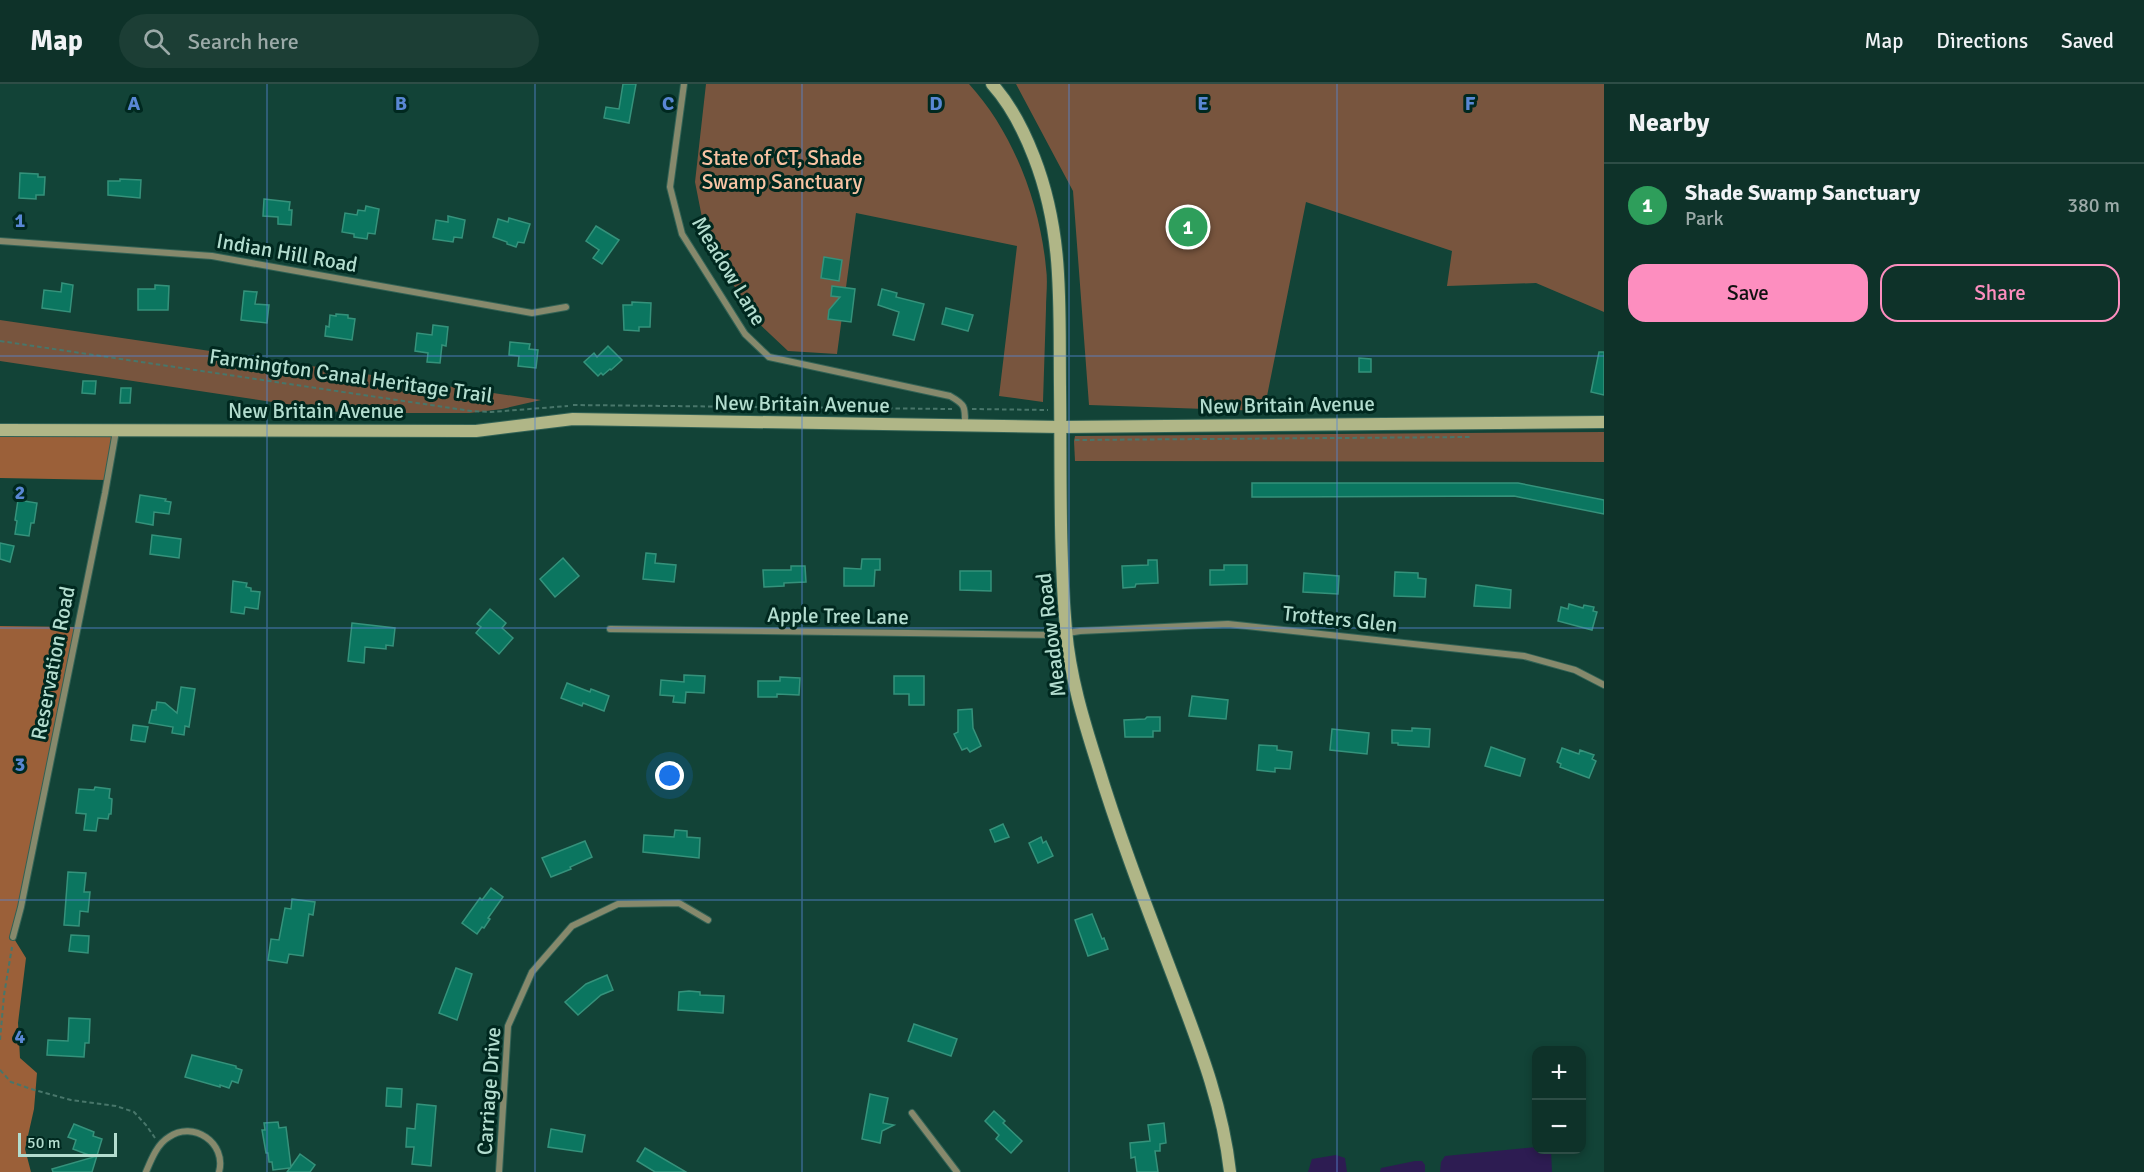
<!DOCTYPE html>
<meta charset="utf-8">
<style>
:root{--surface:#0e3229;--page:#1c3e35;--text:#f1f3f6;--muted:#9baaa8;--line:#2e4d46;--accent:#fd8ebf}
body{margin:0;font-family:Signika,sans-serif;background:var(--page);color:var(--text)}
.controls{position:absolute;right:18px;bottom:18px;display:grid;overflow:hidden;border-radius:12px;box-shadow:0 3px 9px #0003}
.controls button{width:54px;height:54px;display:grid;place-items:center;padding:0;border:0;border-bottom:2px solid var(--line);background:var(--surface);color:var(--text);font:30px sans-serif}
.scale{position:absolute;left:18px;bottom:15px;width:99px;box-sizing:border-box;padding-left:6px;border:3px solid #b3ddcf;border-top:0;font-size:16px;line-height:21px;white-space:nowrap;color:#b3ddcf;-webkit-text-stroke:4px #00281f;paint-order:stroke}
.you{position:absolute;left:670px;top:692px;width:21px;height:21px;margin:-15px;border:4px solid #fff;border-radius:50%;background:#1a73e8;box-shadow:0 0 0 9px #1a73e833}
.badge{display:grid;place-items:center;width:39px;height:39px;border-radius:50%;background:var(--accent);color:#fff;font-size:20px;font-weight:700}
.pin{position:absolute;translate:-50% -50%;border:3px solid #fff;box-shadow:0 2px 6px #0006}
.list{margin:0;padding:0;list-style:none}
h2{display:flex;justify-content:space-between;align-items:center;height:78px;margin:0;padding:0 24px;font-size:26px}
h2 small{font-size:20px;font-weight:400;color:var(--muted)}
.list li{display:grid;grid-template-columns:39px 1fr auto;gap:18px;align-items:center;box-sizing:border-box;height:84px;padding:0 24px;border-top:2px solid var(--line)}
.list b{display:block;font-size:22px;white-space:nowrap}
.list p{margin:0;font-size:20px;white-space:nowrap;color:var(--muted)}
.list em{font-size:20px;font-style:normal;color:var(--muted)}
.actions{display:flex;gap:12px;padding:18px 24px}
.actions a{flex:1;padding:14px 0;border:2px solid var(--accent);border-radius:18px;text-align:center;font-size:21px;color:var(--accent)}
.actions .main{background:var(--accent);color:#111}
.icon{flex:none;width:33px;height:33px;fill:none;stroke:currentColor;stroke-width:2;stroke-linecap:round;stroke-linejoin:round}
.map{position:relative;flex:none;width:1604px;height:1088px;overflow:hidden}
header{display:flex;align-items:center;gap:36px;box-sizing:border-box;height:84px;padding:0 30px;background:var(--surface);border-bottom:2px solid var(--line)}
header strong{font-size:28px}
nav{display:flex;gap:33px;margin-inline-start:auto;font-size:21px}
.search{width:420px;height:54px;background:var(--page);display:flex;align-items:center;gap:15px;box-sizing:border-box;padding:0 21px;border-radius:33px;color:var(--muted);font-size:22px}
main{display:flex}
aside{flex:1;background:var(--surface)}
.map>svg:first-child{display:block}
.green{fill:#78553e}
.forest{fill:#9b6039}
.water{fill:#2d1c52}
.building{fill:#0b7660;stroke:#35927b;stroke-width:1.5}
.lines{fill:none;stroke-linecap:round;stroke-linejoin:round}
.street-casing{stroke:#326255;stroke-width:8}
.secondary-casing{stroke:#326255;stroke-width:14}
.path{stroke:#48766a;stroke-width:2;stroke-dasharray:4.5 3;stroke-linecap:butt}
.street{stroke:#86896c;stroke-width:6}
.secondary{stroke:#b0b687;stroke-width:12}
.grid{fill:none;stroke:#5987d4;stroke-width:1.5;stroke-opacity:0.55}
.labels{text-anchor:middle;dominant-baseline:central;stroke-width:6;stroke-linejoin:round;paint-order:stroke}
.park-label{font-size:21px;fill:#f8c3a3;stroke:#00281f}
.street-label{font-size:21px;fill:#b3ddcf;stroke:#00281f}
.grid-label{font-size:20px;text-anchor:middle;font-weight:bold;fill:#5987d4;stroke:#00281f;stroke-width:6;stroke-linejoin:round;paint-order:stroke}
</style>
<header>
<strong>Map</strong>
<div class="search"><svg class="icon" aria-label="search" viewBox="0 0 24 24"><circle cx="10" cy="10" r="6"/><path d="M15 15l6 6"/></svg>Search here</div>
<nav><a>Map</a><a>Directions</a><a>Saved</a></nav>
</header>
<main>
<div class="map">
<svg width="1604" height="1088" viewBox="0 0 1604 1088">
<rect width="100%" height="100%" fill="#124337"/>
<g class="green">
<path d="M706 0H969C1013 48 1040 119 1046 184 1048 197 1046 212 1046 225 1045 256 1044 287 1043 318L999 312 1017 162 856 129 837 270 788 267 753 234 706 154 695 98Z"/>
<polygon points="1016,0 1604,0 1604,228 1536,199 1447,202 1452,167 1306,118 1264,327 1089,321 1073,107"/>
<polygon points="0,236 541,316 502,325 470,329 345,329 0,277"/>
<polygon points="1604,348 1604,378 1075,377 1074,357 1075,352"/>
</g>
<g class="forest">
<polygon points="0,346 116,347 107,396 0,394"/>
<polygon points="0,542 76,543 13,853 26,874 18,939 20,974 37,989 34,1025 25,1065 31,1088 0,1088"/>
</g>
<g class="water">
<polygon points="1536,1063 1536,1066 1551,1066 1552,1088 1440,1088 1441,1078 1445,1072"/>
<polygon points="1336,1071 1345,1074 1347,1088 1308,1088 1312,1075"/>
<polygon points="1415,1077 1422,1077 1425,1081 1425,1088 1380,1088 1381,1084"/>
</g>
<g class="building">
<polygon points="623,0 636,0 629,39 604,34 606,23 619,25"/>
<polygon points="20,89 38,90 38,93 45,93 44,111 36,111 36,115 19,114"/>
<polygon points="120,95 141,96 140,114 108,111 108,97 120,97"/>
<polygon points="264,115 290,118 289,126 292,126 291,141 278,140 278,133 263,132"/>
<polygon points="366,122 379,125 375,150 368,149 367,155 354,153 354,150 342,148 345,129 357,131 358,126 365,127"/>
<polygon points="448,132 465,136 462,154 454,153 453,158 433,155 436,136 448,138"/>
<polygon points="509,134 530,140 524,159 518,158 516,163 507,160 507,158 493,153 498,135 508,138"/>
<polygon points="596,142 619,156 602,180 593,174 599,166 586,157"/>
<polygon points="824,173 842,176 839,197 821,194"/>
<polygon points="62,199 73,201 70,228 42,224 44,206 61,208"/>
<polygon points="155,201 169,202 168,226 138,226 138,205 155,205"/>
<polygon points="832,202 855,205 851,238 828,235 829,226 840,213 831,212"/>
<polygon points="882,205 897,209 896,213 924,220 914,256 893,251 899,228 878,221"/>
<polygon points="244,207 257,208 255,220 269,221 267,239 241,236"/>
<polygon points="632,218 651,219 650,243 639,243 639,247 624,246 623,221 632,221"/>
<polygon points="946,224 973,231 968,247 942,240"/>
<polygon points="336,230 348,231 348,234 355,235 352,256 325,252 326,242 329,243 330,231 336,232"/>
<polygon points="433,241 448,243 446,262 442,261 440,279 427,278 428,269 415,267 417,249 432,251"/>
<polygon points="510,258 530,260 529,265 538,266 536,284 518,282 519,272 509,271"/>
<polygon points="608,262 622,276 611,286 610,285 603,291 601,289 598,292 584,278 594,269 597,273"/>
<polygon points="1599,268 1604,268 1604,311 1591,308"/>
<polygon points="1359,274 1371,275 1371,288 1359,288"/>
<polygon points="83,297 96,297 95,310 82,309"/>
<polygon points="121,304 131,304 130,319 120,319"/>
<polygon points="1252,399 1518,399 1604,416 1604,430 1514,412 1252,413"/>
<polygon points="140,411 166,415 165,417 171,418 169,430 154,428 153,441 136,438"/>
<polygon points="18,416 37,419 34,439 31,439 29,452 15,450 17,437 15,436"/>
<polygon points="152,451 181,455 179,474 150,470"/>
<polygon points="0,459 14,462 10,478 0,475"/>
<polygon points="646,469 656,470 655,479 676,481 674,498 643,495"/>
<polygon points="563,474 579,492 555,513 540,495"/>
<polygon points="862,475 880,475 880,486 875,486 874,502 844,502 844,484 861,485"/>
<polygon points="1148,476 1157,476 1158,499 1136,500 1135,503 1123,504 1122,482 1148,481"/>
<polygon points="1224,481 1247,481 1247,500 1210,501 1210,486 1224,486"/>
<polygon points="791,482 805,482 806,498 784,499 784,502 764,503 763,486 791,486"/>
<polygon points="960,487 991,487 991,507 960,506"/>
<polygon points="1395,488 1418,489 1418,494 1426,495 1425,513 1394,512"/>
<polygon points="1304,489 1339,492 1338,510 1303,508"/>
<polygon points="233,497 247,499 246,503 251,504 251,507 260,508 258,525 245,523 244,530 231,528"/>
<polygon points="1476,501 1511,506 1510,524 1474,522"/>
<polygon points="1569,520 1583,524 1584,521 1594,523 1593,527 1597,528 1592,546 1558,537 1561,523 1568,525"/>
<polygon points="490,525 506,539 502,544 513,554 499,570 476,549 481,543 477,540"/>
<polygon points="352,539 395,544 393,562 386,561 386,565 365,563 364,579 348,577"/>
<polygon points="684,591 705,592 704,609 686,608 685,619 673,618 674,612 660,611 661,596 684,598"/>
<polygon points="894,592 924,592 924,621 909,621 909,610 894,610"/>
<polygon points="780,593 800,594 799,611 777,610 777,613 758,613 758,597 780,597"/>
<polygon points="567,599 590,608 591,605 609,612 604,627 583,619 582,622 561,614"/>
<polygon points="181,603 195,605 189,643 185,642 184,651 172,649 173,643 149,639 152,626 156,626 157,618 165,619 177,629"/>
<polygon points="1192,612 1228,616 1226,635 1189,632"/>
<polygon points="972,625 973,644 981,662 970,668 967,664 962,666 954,650 958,648 958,626"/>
<polygon points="1147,633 1160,633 1160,647 1153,647 1153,653 1125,653 1124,636 1145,635"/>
<polygon points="133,641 148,643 145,658 131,656"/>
<polygon points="1412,644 1430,645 1429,663 1398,661 1398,659 1392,659 1392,646 1412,647"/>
<polygon points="1332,645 1369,649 1367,670 1330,666"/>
<polygon points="1259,661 1277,662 1277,666 1292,668 1290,685 1275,684 1275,688 1257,686"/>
<polygon points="1491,663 1525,675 1520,692 1485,682"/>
<polygon points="1562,664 1579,670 1580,666 1594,671 1592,675 1596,677 1589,694 1560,683 1561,680 1557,678"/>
<polygon points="95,703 110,705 109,714 112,715 111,730 109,730 108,735 98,734 96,747 84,746 86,730 76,729 79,705 94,706"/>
<polygon points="1003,740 1009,753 995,758 990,746"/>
<polygon points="675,746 687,747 687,753 700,754 699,774 643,768 644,751 674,753"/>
<polygon points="1041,753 1043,759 1046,757 1053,772 1038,779 1029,759"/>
<polygon points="585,757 592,773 570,783 571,785 551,793 542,774"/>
<polygon points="68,788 86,789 84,808 90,808 88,828 80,827 79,842 64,841"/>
<polygon points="491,804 503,813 488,834 490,835 484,844 482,843 477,850 462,839 480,814 482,816"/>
<polygon points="292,815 315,818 313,831 309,830 303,872 289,870 287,879 268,876 271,855 279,856 285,824 291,825"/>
<polygon points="1092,830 1102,855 1104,854 1108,865 1088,872 1075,836"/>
<polygon points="71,851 89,852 88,869 69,867"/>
<polygon points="456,884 472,890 457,936 439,929"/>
<polygon points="607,891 613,906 601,911 578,931 565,918 586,900"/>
<polygon points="689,907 700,908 700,911 724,912 723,929 678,926 679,908"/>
<polygon points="69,934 90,935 89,959 85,959 84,973 47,971 48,956 68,957"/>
<polygon points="914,940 957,955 951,972 908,957"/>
<polygon points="192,971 236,982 236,984 242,986 238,999 232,997 229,1004 220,1001 220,1003 185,993"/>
<polygon points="387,1004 402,1005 401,1023 386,1022"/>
<polygon points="870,1010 888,1014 883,1039 894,1041 882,1047 880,1059 862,1055"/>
<polygon points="417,1020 436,1022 431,1082 412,1080 414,1063 406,1063 407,1044 415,1045"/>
<polygon points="994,1027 1005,1037 1003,1039 1022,1057 1011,1069 996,1055 999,1051 985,1037"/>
<polygon points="278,1038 279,1044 286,1043 291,1083 300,1070 315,1081 310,1088 287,1088 290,1084 273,1086 272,1078 269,1078 268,1069 266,1069 262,1046 265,1046 264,1039"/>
<polygon points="1164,1039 1166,1059 1160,1060 1160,1067 1155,1067 1158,1088 1137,1088 1135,1073 1131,1074 1130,1059 1150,1057 1148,1041"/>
<polygon points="74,1040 94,1048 93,1052 102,1055 92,1088 53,1088 52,1085 94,1073 73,1065 76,1056 68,1053"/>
<polygon points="551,1045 585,1051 582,1068 548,1063"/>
<polygon points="645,1064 686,1088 655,1088 637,1077"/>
</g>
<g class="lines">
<g class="street-casing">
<g id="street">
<path d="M684 0 670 103 682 150 745 250 769 273 950 312C966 321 965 323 965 341"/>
<polyline points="0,157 212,172 532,229 566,223"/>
<polyline points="610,545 1056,551 1080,547 1228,540 1524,572 1575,586 1604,601"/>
<polyline points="13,853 21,823 105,409 116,347"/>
<polyline points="912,1029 957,1088"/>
<path d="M146 1088C151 1076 157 1060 169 1053 193 1036 227 1059 219 1088"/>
<polyline points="499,1088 508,942 532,888 572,842 618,820 679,819 708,836"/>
</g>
</g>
<g class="secondary-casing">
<g id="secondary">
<path d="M992 0C1011 21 1024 47 1034 73 1064 150 1059 222 1060 302 1061 384 1059 465 1066 546 1070 592 1083 635 1097 679 1120 755 1149 829 1177 903 1200 964 1223 1023 1230 1088"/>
<polyline points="0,346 476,347 573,335 1061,343 1604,338"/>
</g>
</g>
<g class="path">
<polyline points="0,257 471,327 491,328 568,322"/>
<polyline points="573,321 952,325"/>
<polyline points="972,325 1048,326"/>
<polyline points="1075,356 1470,353"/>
<polyline points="0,956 4,911 12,863"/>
<polyline points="0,986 11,998 31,1005 71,1016 116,1022 134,1028 146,1041 155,1054"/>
</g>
<use href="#street" class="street"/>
<use href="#secondary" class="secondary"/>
</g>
<path class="grid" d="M267 0V1088M535 0V1088M802 0V1088M1069 0V1088M1337 0V1088M0 272H1604M0 544H1604M0 816H1604"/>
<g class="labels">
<g class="park-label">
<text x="782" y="74">State of CT, Shade<tspan x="782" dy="24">Swamp Sanctuary</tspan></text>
</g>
<g class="street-label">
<text transform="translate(287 169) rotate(10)">Indian Hill Road</text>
<text transform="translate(729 187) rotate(59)">Meadow Lane</text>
<text transform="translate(351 292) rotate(8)">Farmington Canal Heritage Trail</text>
<text transform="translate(802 320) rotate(1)">New Britain Avenue</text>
<text transform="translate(1287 321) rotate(-1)">New Britain Avenue</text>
<text x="316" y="327">New Britain Avenue</text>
<text transform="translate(838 532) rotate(1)">Apple Tree Lane</text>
<text transform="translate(1340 535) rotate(6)">Trotters Glen</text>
<text transform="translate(1051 551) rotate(-97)">Meadow Road</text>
<text transform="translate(53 579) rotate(-79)">Reservation Road</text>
<text transform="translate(489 1007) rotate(-86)">Carriage Drive</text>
</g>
</g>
<g class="grid-label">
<text x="134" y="26">A</text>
<text x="401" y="26">B</text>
<text x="668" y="26">C</text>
<text x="936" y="26">D</text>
<text x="1203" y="26">E</text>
<text x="1470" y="26">F</text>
<text x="20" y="143">1</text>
<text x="20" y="415">2</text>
<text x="20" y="687">3</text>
<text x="20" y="959">4</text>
</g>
</svg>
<div class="controls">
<button>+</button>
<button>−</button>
</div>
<div class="scale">50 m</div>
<div class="you"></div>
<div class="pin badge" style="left:1188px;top:143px;background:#2e9e5b">1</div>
</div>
<aside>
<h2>Nearby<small></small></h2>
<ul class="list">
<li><span class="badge" style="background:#2e9e5b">1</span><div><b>Shade Swamp Sanctuary</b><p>Park</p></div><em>380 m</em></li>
</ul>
<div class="actions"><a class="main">Save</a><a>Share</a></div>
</aside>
</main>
